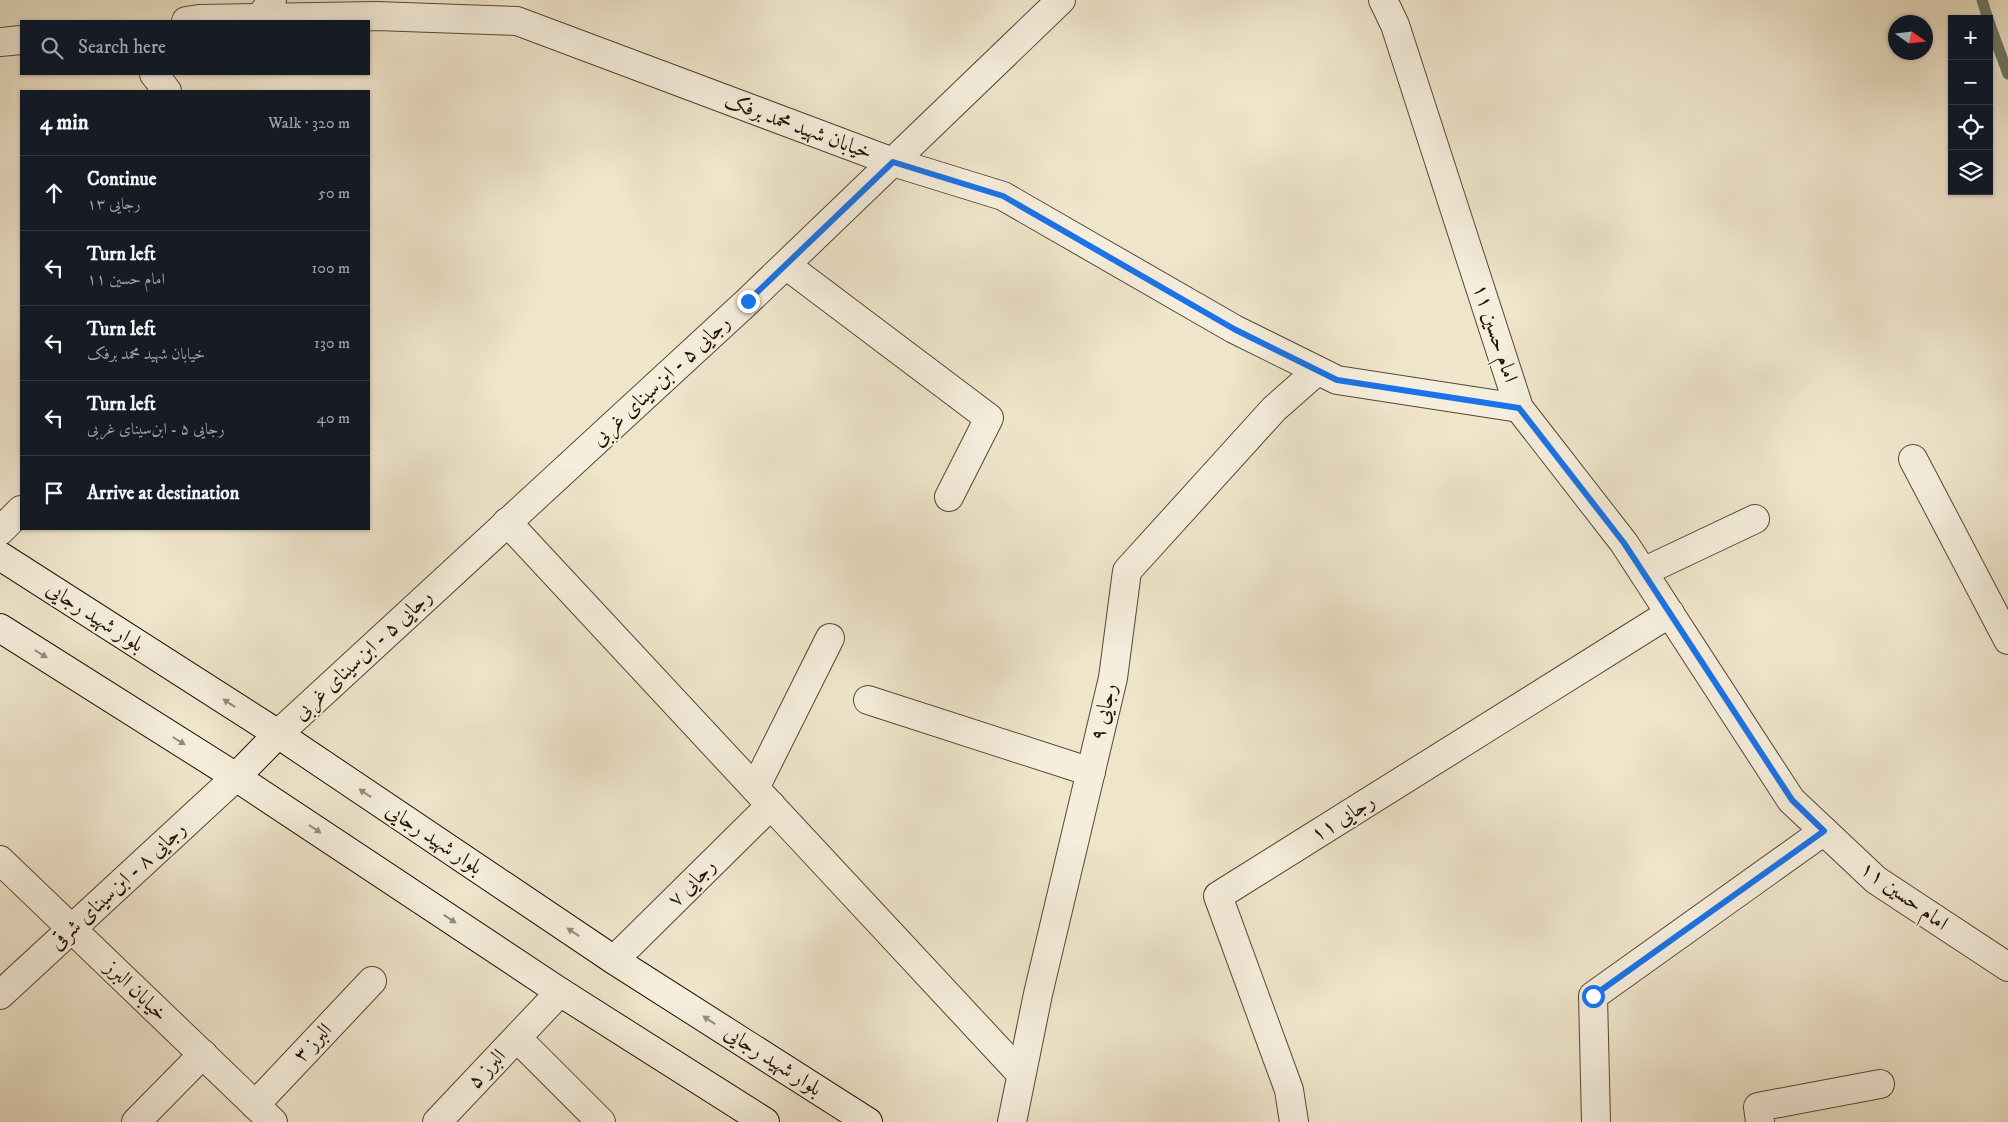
<!DOCTYPE html>
<meta charset="utf-8">
<style>
:root{--surface:#171b24;--page:#242831;--text:#f1f3f6;--muted:#9ea1a6;--line:#363941}
body{margin:0;font-family:"IM FELL DW Pica",Amiri,serif;background:var(--page);color:var(--text)}
.controls{position:absolute;right:15px;top:15px;display:grid;overflow:hidden;border-radius:0px;box-shadow:0 1px 4px #0004}
.controls button{width:45px;height:45px;display:grid;place-items:center;padding:0;border:0;border-bottom:1px solid var(--line);background:var(--surface);color:var(--text);font:25px sans-serif}
.compass{position:absolute;left:1888px;top:15px;width:45px;height:45px;border-radius:50%;background:var(--surface);box-shadow:0 1px 4px #0004;rotate:104deg}
.stop{position:absolute;width:15px;height:15px;margin:-11px;border:4px solid #1a73e8;border-radius:50%;background:#fff}
.stop.end{background:#1a73e8;border-color:#fff;box-shadow:0 1px 5px #0008}
.list{margin:0;padding:0;list-style:none}
h2{display:flex;justify-content:space-between;align-items:center;height:65px;margin:0;padding:0 20px;font-size:21px}
h2 small{font-size:16px;font-weight:400;color:var(--muted)}
.list li{display:grid;grid-template-columns:32px 1fr auto;gap:15px;align-items:center;box-sizing:border-box;height:75px;padding:0 20px;border-top:1px solid var(--line)}
.list b{display:block;font-size:19px;white-space:nowrap}
.list p{margin:0;font-size:16px;white-space:nowrap;color:var(--muted)}
.list em{font-size:16px;font-style:normal;color:var(--muted)}
.icon{flex:none;width:28px;height:28px;fill:none;stroke:currentColor;stroke-width:2;stroke-linecap:round;stroke-linejoin:round}
.map{position:relative;flex:none;width:2008px;height:1122px;overflow:hidden}
.search{position:absolute;background:var(--surface);box-shadow:0 1px 4px #0004;left:20px;top:20px;width:350px;height:55px;display:flex;align-items:center;gap:12px;box-sizing:border-box;padding:0 18px;border-radius:0px;color:var(--muted);font-size:19px}
.panel{position:absolute;background:var(--surface);box-shadow:0 1px 4px #0004;left:20px;top:90px;width:350px;height:440px;border-radius:0px}
.map>svg:first-child{display:block}
.lines{fill:none;stroke-linecap:round;stroke-linejoin:round}
.stream{stroke:#6c7a6a;stroke-width:11}
.minor-casing{stroke:#584733;stroke-width:30}
.tertiary-casing{stroke:#584733;stroke-width:30}
.secondary-casing{stroke:#251200;stroke-width:30}
.minor{stroke:#f5eedd;stroke-width:28}
.tertiary{stroke:#f5eedd;stroke-width:28}
.secondary{stroke:#f5eedd;stroke-width:28}
.oneway{fill:#978b7a}
.route{stroke:#1a73e8;stroke-width:6}
.labels{text-anchor:middle;dominant-baseline:central;stroke-width:4;stroke-linejoin:round;paint-order:stroke}
.street-label{font-size:21px;fill:#251200;stroke:#f5eedd}
</style>
<div class="map">
<svg width="2008" height="1122" viewBox="0 0 2008 1122">
<rect width="100%" height="100%" fill="#efe5cb"/>
<filter id="stains"><feTurbulence type="fractalNoise" baseFrequency=".004" numOctaves="4"/><feColorMatrix values="0 0 0 0 .2 0 0 0 0 .09 0 0 0 0 .02 0 0 0 .5 -.17"/></filter>
<radialGradient id="worn" r=".72"><stop offset=".6" stop-color="#630" stop-opacity="0"/><stop offset="1" stop-color="#630" stop-opacity=".3"/></radialGradient>
<g class="lines">
<g class="stream">
<polyline points="1982,0 1988,19"/>
<polyline points="1989,22 2008,74"/>
</g>
<g class="minor-casing">
<g id="minor">
<polyline points="1383,0 1395,25 1519,408 1624,543 1791,800 1876,880 2008,967"/>
<polyline points="260,18 272,0"/>
<polyline points="154,74 167,91"/>
<polyline points="786,265 989,418 949,497"/>
<polyline points="1913,459 2008,640"/>
<polyline points="507,522 1021,1074"/>
<polyline points="0,531 21,510"/>
<polyline points="1643,572 1755,519"/>
<polyline points="868,700 1091,772"/>
<polyline points="755,788 830,638"/>
<polyline points="614,960 771,805"/>
<polyline points="517,1038 601,1122"/>
<polyline points="255,1105 372,981"/>
<polyline points="136,1122 203,1054"/>
<polyline points="437,1122 560,992"/>
<polyline points="1012,1122 1038,994 1113,678 1127,571 1274,409 1317,371"/>
<polyline points="1294,1122 1289,1090 1218,896 1670,613"/>
<polyline points="1596,1122 1593,996 1824,831"/>
<polyline points="1760,1122 1758,1107 1880,1084"/>
</g>
</g>
<g class="tertiary-casing">
<g id="tertiary">
<polyline points="186,21 199,19 376,16 517,21 893,162 1003,196 1234,329 1337,380 1519,408"/>
<polyline points="0,42 21,40"/>
<polyline points="278,734 748,301 1061,0"/>
<polyline points="0,860 273,1122"/>
<polyline points="0,995 236,777"/>
</g>
</g>
<g class="secondary-casing">
<g id="secondary">
<polyline points="0,556 278,734 614,960 868,1122"/>
<polyline points="0,628 236,777 560,992 765,1122"/>
<polyline points="236,777 278,734"/>
</g>
</g>
<use href="#minor" class="minor"/>
<use href="#tertiary" class="tertiary"/>
<use href="#secondary" class="secondary"/>
</g>
<defs><path id="oneway-solid" d="M-6-.8H1V-3.2L6.5 0L1 3.2V.8H-6Z" transform="scale(1.25)"/></defs>
<g class="oneway">
<use href="#oneway-solid" transform="translate(41 654) rotate(32)"/>
<use href="#oneway-solid" transform="translate(229 703) rotate(-147)"/>
<use href="#oneway-solid" transform="translate(179 741) rotate(32)"/>
<use href="#oneway-solid" transform="translate(365 793) rotate(-146)"/>
<use href="#oneway-solid" transform="translate(315 829) rotate(34)"/>
<use href="#oneway-solid" transform="translate(450 919) rotate(34)"/>
<use href="#oneway-solid" transform="translate(573 932) rotate(-146)"/>
<use href="#oneway-solid" transform="translate(709 1020) rotate(-147)"/>
</g>
<g class="lines">
<polyline class="route" points="748,301 893,162 1003,196 1234,329 1337,380 1519,408 1624,543 1792,800 1824,831 1593,996"/>
</g>
<g class="labels">
<g class="street-label">
<text transform="translate(798 127) rotate(20)">خیابان شهید محمد برفک</text>
<text transform="translate(1495 333) rotate(72)">امام حسین ۱۱</text>
<text transform="translate(661 381) rotate(-43)">رجایی ۵ - ابن‌سینای غربی</text>
<text transform="translate(95 617) rotate(33)">بلوار شهید رجایی</text>
<text transform="translate(363 655) rotate(-43)">رجایی ۵ - ابن‌سینای غربی</text>
<text transform="translate(1104 712) rotate(-77)">رجایی ۹</text>
<text transform="translate(1343 818) rotate(-32)">رجایی ۱۱</text>
<text transform="translate(434 839) rotate(34)">بلوار شهید رجایی</text>
<text transform="translate(692 883) rotate(-45)">رجایی ۷</text>
<text transform="translate(118 886) rotate(-43)">رجایی ۸ - ابن‌سینای شرقی</text>
<text transform="translate(1904 896) rotate(36)">امام حسین ۱۱</text>
<text transform="translate(136 991) rotate(44)">خیابان البرز</text>
<text transform="translate(313 1043) rotate(-46)">البرز ۳</text>
<text transform="translate(773 1061) rotate(33)">بلوار شهید رجایی</text>
<text transform="translate(487 1069) rotate(-47)">البرز ۵</text>
</g>
</g>
<rect width="100%" height="100%" filter="url(#stains)"/>
<rect width="100%" height="100%" fill="url(#worn)"/>
</svg>
<div class="controls">
<button>+</button>
<button>−</button>
<button><svg class="icon" aria-label="locate" viewBox="0 0 24 24"><circle cx="12" cy="12" r="6"/><path d="M12 2v4M12 18v4M2 12h4M18 12h4"/></svg></button>
<button><svg class="icon" aria-label="layers" viewBox="0 0 24 24"><path d="M12 4l9 5-9 5-9-5zM3 14l9 5 9-5"/></svg></button>
</div>
<svg class="compass" viewBox="-18 -18 36 36"><path d="M0-13l5 13h-10z" fill="#e53935"/><path d="M0 13l5-13h-10z" fill="#9ea1a6"/></svg>
<div class="stop" style="left:1593px;top:996px"></div>
<div class="stop end" style="left:748px;top:301px"></div>
<div class="search"><svg class="icon" aria-label="search" viewBox="0 0 24 24"><circle cx="10" cy="10" r="6"/><path d="M15 15l6 6"/></svg>Search here</div>
<section class="panel">
<h2>4 min<small>Walk · 320 m</small></h2>
<ul class="list">
<li><svg class="icon" aria-label="ahead" viewBox="0 0 24 24"><path d="M12 20V5M6 11l6-6 6 6"/></svg><div><b>Continue</b><p>رجایی ۱۳</p></div><em>50 m</em></li>
<li><svg class="icon" aria-label="left" viewBox="0 0 24 24"><path d="M17 20v-9H6M10 6l-5 5 5 5"/></svg><div><b>Turn left</b><p>امام حسین ۱۱</p></div><em>100 m</em></li>
<li><svg class="icon" aria-label="left" viewBox="0 0 24 24"><path d="M17 20v-9H6M10 6l-5 5 5 5"/></svg><div><b>Turn left</b><p>خیابان شهید محمد برفک</p></div><em>130 m</em></li>
<li><svg class="icon" aria-label="left" viewBox="0 0 24 24"><path d="M17 20v-9H6M10 6l-5 5 5 5"/></svg><div><b>Turn left</b><p>رجایی ۵ - ابن‌سینای غربی</p></div><em>40 m</em></li>
<li><svg class="icon" aria-label="arrive" viewBox="0 0 24 24"><path d="M6 21V4h12l-3 4 3 4H6"/></svg><div><b>Arrive at destination</b></div></li>
</ul>
</section>
</div>
